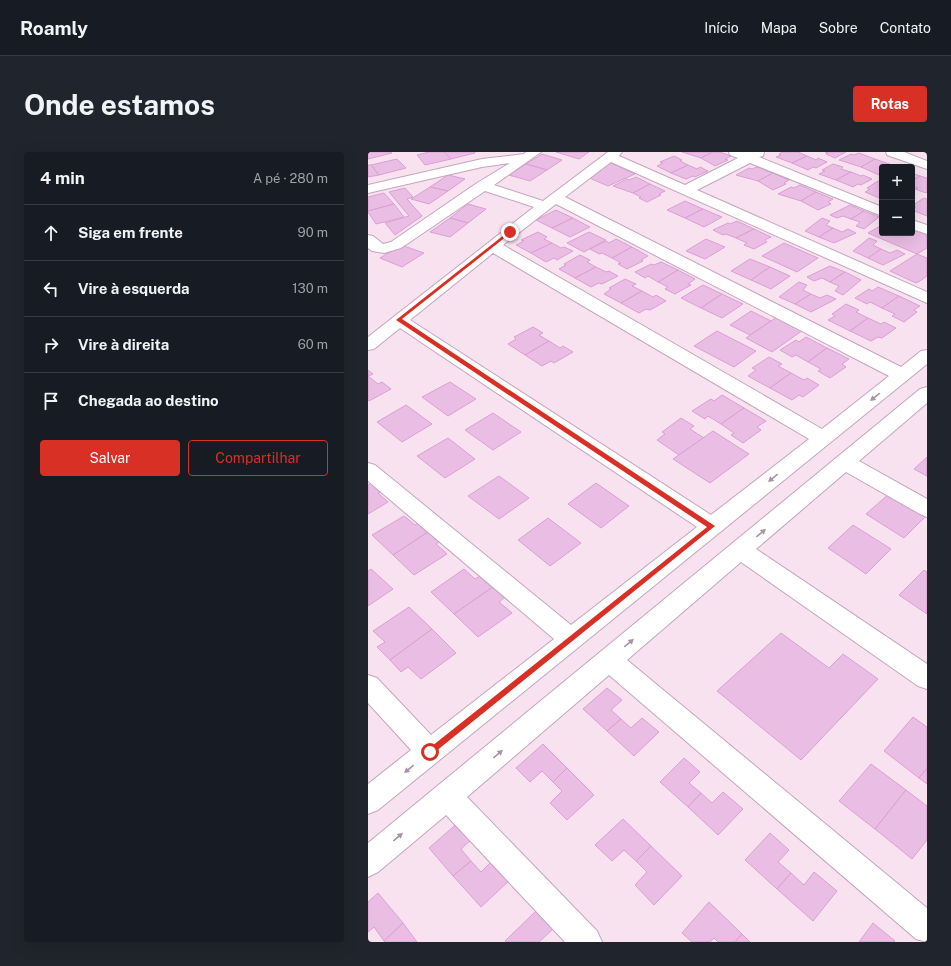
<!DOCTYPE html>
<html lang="pt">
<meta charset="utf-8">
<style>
:root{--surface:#171b24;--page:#20242c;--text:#f1f3f6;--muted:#9ea1a6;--line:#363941;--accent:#d93025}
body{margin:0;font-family:"Public Sans",sans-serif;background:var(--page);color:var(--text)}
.controls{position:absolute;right:12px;top:12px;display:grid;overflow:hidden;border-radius:4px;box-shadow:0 4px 16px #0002}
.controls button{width:36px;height:36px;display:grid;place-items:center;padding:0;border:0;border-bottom:1px solid var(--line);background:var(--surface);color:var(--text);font:20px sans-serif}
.stop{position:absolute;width:12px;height:12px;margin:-9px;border:3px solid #d93025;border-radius:50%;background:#fff}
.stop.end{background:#d93025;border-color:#fff;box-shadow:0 1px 4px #0008}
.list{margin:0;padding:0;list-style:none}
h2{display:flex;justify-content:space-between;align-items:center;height:52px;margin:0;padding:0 16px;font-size:17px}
h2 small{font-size:13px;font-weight:400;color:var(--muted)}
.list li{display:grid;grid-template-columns:26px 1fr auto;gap:12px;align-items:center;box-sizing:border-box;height:56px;padding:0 16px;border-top:1px solid var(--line)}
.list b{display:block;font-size:15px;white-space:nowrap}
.list em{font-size:13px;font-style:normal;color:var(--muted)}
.actions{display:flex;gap:8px;padding:12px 16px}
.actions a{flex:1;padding:9px 0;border:1px solid var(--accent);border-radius:4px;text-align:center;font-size:14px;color:var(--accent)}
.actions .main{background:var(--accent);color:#fff}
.icon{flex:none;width:22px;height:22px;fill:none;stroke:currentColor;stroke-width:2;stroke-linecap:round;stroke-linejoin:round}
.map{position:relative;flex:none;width:559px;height:790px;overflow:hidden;border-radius:4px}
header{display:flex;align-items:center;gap:24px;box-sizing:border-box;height:56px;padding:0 20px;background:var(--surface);border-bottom:1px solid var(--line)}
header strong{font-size:19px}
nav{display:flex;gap:22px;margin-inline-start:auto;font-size:14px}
.intro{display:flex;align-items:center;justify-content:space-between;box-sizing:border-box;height:96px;padding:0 24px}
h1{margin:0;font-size:28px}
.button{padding:10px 18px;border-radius:4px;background:var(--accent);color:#fff;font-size:14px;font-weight:700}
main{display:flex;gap:24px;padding:0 24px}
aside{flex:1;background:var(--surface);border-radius:4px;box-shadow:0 4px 16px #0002}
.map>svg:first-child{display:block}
.building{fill:#eabde4;stroke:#db9fd3}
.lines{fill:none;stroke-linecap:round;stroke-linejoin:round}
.minor-casing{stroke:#c2a6bd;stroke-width:2}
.minor{fill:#fff;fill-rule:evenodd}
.oneway{fill:#a794a5}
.route{fill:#d93025}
</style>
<header>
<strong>Roamly</strong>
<nav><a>Início</a><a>Mapa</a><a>Sobre</a><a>Contato</a></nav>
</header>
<div class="intro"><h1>Onde estamos</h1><a class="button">Rotas</a></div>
<main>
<aside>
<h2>4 min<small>A pé · 280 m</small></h2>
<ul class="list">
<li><svg class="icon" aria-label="ahead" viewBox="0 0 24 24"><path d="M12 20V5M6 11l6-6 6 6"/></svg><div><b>Siga em frente</b></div><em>90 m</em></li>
<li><svg class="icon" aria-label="left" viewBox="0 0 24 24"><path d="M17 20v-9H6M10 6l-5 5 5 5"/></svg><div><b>Vire à esquerda</b></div><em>130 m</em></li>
<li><svg class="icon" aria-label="right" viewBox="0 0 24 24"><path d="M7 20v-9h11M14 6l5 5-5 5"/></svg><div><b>Vire à direita</b></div><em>60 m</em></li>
<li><svg class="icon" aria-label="arrive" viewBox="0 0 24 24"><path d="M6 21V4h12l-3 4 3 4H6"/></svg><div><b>Chegada ao destino</b></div></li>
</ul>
<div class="actions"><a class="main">Salvar</a><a>Compartilhar</a></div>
</aside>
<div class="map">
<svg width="559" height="790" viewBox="0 0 559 790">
<rect width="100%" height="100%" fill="#f8e2f0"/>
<g class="building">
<polygon points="0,0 23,0 24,1 0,7"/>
<polygon points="61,0 76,0 83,7 57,13 49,3"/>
<polygon points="76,0 107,0 107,1 83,7"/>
<polygon points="188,0 221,0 211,7"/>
<polygon points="314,0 345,0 333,6"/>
<polygon points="345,0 352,0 363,4 357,7 360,8 347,14 333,6"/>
<polygon points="414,0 430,0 439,4 424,11 408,5 413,3 411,2"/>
<polygon points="457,0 478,0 467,6 458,2 460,1"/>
<polygon points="491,1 507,7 493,15 471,8 483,2 486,3"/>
<polygon points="174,2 194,8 179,18 158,12"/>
<polygon points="306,4 314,8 312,9 320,13 303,21 289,14 295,11 292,10"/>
<polygon points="439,4 448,8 450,6 459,10 448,16 445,15 440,18 424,11"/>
<polygon points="29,7 38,16 11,23 3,13"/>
<polygon points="507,7 524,13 521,15 514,15 514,21 511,23 493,15"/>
<polygon points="239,9 267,22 240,34 219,25"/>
<polygon points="158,12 179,18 162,29 141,23"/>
<polygon points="465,12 475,15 473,17 483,20 468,28 451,22 457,19 454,18"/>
<polygon points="0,13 3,13 11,23 0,25"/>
<polygon points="320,13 329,17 332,15 340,19 327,25 325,24 318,27 303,21"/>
<polygon points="389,15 405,21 390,29 368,23 381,16 384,17"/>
<polygon points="483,20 493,24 495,23 504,27 493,33 490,32 485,35 468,28"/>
<polygon points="405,21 421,28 416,31 418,32 405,38 390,29"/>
<polygon points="544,21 552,24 544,29"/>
<polygon points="80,23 97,27 80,39 62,35"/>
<polygon points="552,24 559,26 559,40 558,41 547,37 550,36 544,34 544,29"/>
<polygon points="268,25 282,32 265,41 245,34 259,27 261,28"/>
<polygon points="510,29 514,30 514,47 497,40 502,37 499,36"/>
<polygon points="282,32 297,39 291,42 293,43 279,50 271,46 273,45 265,41"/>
<polygon points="432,33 448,40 433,49 410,42 423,35 426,36"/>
<polygon points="62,35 80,39 61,52 43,47"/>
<polygon points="37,36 45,45 39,47 54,64 27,83 17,71 41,64 21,40"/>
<polygon points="448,40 465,47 460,50 463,52 450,58 433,49"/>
<polygon points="16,41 26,52 0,59 0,45"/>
<polygon points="556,46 559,47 559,64 544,58 548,55 545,53"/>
<polygon points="317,49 335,57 317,66 299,58"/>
<polygon points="26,52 36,65 8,72 0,60 0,59"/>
<polygon points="100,52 118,57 100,71 82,66"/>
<polygon points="482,53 496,59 483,67 475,64 469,66 462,63"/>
<polygon points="335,57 354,65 336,75 317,66"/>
<polygon points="188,58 205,66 184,76 168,68"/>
<polygon points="496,59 511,65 496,77 488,74 492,70 483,67"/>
<polygon points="82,66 100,71 82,85 62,80"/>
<polygon points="205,66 222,75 202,85 184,76"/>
<polygon points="454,66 462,69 458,73 465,76 451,85 437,79"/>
<polygon points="369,69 386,77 368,86 358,82 355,83 345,78 360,71 362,72"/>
<polygon points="514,73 514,81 544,81 544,75 559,81 559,96 549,102 500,81"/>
<polygon points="465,76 474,80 480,77 488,81 466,91 451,85"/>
<polygon points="386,77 403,85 397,88 399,90 386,97 376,93 379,91 368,86"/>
<polygon points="170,80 179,85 176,87 184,91 163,101 148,93 156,89 153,88"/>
<polygon points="221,80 238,88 216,100 199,91"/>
<polygon points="501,86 509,89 505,93 513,97 500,106 485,99"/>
<polygon points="248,87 264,95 244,106 234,101 231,102 222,97 238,89 241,91"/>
<polygon points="338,87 357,95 337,107 318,99"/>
<polygon points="184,91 193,96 196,95 205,99 189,108 186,106 178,110 163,101"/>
<polygon points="416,91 450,106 429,120 394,104"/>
<polygon points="33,93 56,101 34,115 12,106"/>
<polygon points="264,95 280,104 273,108 275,109 259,117 250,112 253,111 244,106"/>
<polygon points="513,97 522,101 529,98 537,102 515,113 500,106"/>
<polygon points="549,102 559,106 559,124 552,129 548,131 522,119"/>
<polygon points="212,103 222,108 219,110 228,115 207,126 191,117 198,113 196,112"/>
<polygon points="382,107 402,115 383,128 363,119"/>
<polygon points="293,110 310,118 290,130 280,124 277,126 267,120 283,112 286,113"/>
<polygon points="462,114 477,120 462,130 454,126 446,129 439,125"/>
<polygon points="228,115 238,120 241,119 250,124 234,132 231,131 223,135 207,126"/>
<polygon points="402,115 422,124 403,137 383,128"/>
<polygon points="310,118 327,127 320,132 323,133 307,142 297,137 300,135 290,130"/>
<polygon points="477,120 493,128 475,143 467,139 471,134 462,130"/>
<polygon points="257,127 268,132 264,134 274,139 253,151 236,142 243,137 241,136"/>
<polygon points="431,130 439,133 435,138 443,142 427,152 411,145"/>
<polygon points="335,133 354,142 333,156 313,146"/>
<polygon points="510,135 531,144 514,156 502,150 499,152 487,146 501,137 504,139"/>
<polygon points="274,139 285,145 288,143 298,149 282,158 278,157 271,161 253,151"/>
<polygon points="354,142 375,152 354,166 333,156"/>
<polygon points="443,142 452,146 459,143 468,147 443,160 427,152"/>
<polygon points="531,144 552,154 546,158 549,160 536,170 524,164 527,162 514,156"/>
<polygon points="478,152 491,158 488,160 500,166 482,179 460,168 467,164 464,162"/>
<polygon points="383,159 403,169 382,183 362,173"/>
<polygon points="409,165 435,178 404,200 378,186"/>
<polygon points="500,166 513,172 516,170 528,176 514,186 510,185 503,189 482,179"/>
<polygon points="165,175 175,181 171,183 181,189 157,203 140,192 148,187 146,185"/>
<polygon points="349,179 388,199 366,215 326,194"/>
<polygon points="438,185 459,196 440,210 428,203 424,205 412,198 428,188 431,190"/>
<polygon points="181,189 192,196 195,194 205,200 186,211 183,209 174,214 157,203"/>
<polygon points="459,196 481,207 474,212 478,215 462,226 450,219 453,217 440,210"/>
<polygon points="401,205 414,212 410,214 423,221 402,236 380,224 388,218 384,216"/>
<polygon points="0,218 5,222 0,224 10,232 14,230 23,237 1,249 0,248"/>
<polygon points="423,221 436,228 439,226 451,233 435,245 431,243 424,248 402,236"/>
<polygon points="82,230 108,247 80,264 54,245"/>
<polygon points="354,243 376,256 353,272 340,264 337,267 324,259 343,247 346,249"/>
<polygon points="38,253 64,272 34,290 9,270"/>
<polygon points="376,256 398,269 389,275 393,278 375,291 363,283 366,281 353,272"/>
<polygon points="125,261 153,280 125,298 97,278"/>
<polygon points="313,266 326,274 322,277 336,286 311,303 289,288 297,282 294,280"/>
<polygon points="345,279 381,302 342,331 305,307"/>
<polygon points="80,286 107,307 77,326 49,304"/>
<polygon points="559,305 559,324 546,317"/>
<polygon points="131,324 161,346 131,367 100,344"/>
<polygon points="7,329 16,338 10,341 20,350 0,362 0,333"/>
<polygon points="228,331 261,354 233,376 200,352"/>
<polygon points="522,341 559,363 536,386 498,362"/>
<polygon points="36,364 47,373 53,369 63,378 25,403 4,383"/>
<polygon points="180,366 213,391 182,414 150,388"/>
<polygon points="485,373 523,397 498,422 460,396"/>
<polygon points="63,378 74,388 68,392 79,402 46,423 25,403"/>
<polygon points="3,417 25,437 0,454 0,419"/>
<polygon points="96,417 107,427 114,423 126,434 86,462 63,440"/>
<polygon points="556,418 559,420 559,462 531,443"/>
<polygon points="126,434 137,445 131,450 144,461 110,485 86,462"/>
<polygon points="41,455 64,477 22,508 9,495 17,490 5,479"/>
<polygon points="64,477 88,501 53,527 40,515 33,520 22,508"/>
<polygon points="413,481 461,516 475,502 510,527 433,608 349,539"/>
<polygon points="239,536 254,548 243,558 253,567 239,579 215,557"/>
<polygon points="545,565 559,575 559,616 551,626 516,599"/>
<polygon points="274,566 291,580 266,604 239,579 253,567 263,576"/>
<polygon points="175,592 199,616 185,630 174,619 162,630 148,616"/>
<polygon points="316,606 332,620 321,631 333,641 320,655 292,630"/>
<polygon points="503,612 538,638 507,677 471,649"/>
<polygon points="199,616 226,643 199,668 182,651 194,639 185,630"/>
<polygon points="559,616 559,632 551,626"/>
<polygon points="538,638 559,654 559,688 544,707 507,677"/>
<polygon points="355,640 375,657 350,683 320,655 333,641 344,651"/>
<polygon points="255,667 283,694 268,709 256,698 244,709 227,693"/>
<polygon points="92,669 106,685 93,697 103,709 85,724 61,696"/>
<polygon points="402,681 421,698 410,710 423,721 409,737 377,708"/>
<polygon points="283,694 314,724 286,753 267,733 279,720 268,709"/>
<polygon points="126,707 144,726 113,755 85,724 103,709 113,720"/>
<polygon points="446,720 469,739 445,769 409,737 423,721 436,733"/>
<polygon points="10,741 35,771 16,789 6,775 0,780 0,750"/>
<polygon points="341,750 374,782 367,790 350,790 346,786 342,790 324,790 314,781"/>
<polygon points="169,758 185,777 171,790 138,790 137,789"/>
<polygon points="35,771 49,790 17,790 16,789"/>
<polygon points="505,771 527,789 526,790 491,790"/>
<polygon points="374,782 382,790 367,790"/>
</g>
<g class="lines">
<g class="minor-casing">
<g id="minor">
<path d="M158 0H173L126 33 175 49 240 0H254L251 4 317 33 370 6 362 3 361 0H396L395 4 391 5 514 55V64L382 11 329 38 559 140V151L243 10 197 45 533 215 553 199 559 198V212L10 658 0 662V632L43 598 0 551V523L9 526 63 583 186 487 0 329V311L7 313 203 473 329 375 32 176 6 197 0 198V185L166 55 117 39 33 96 16 101 4 99 0 96V83L5 84 15 92 23 90 109 31 142 11 114 15 0 41V33L114 7 156 2ZM188 52 521 224 454 277 135 93ZM125 101 441 287 343 363 42 168Z"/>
<polygon points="518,0 536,0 559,9 559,17 519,3"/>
<polygon points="544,68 559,73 559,82 544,77"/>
<polygon points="559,235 559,251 491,309 559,347 559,365 552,362 478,320 388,397 559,512 559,537 550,534 373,410 259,508 559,756 559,790 548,787 241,523 99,645 229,779 234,790 197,790 78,663 10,720 0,725 0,691 552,237"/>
</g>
</g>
<use href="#minor" class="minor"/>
</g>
<defs><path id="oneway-solid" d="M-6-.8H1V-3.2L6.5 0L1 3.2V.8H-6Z"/></defs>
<g class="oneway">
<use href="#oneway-solid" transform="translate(507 245) rotate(141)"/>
<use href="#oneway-solid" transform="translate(405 326) rotate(141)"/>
<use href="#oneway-solid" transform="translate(393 381) rotate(-40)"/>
<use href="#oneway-solid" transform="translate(261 491) rotate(-40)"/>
<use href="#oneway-solid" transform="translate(130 602) rotate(-40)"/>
<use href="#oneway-solid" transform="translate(41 617) rotate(141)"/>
<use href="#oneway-solid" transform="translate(30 685) rotate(-40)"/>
</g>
<polygon class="route" points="141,79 144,80 34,167 347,374 62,604 59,603 59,598 339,375 28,168"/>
</svg>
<div class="controls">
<button>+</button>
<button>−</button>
</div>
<div class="stop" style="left:62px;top:600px"></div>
<div class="stop end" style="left:142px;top:80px"></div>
</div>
</main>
